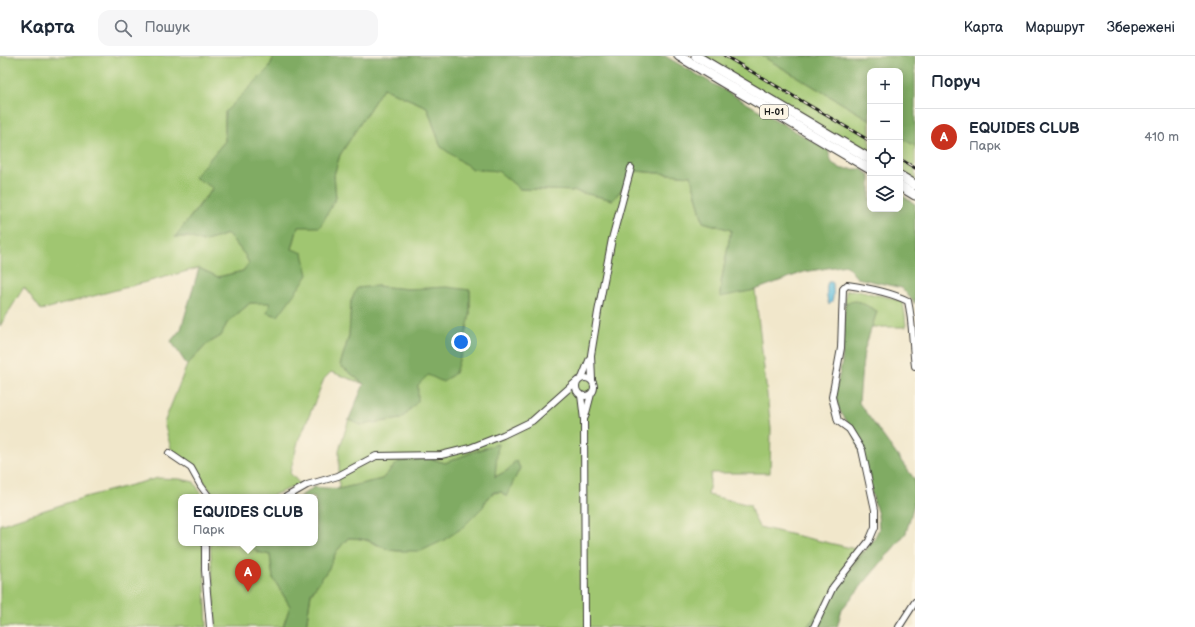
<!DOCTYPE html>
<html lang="uk">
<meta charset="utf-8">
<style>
:root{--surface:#fff;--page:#f6f6f7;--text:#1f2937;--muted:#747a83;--line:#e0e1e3;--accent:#c8321e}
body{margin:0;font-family:"Balsamiq Sans",sans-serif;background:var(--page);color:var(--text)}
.controls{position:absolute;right:12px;top:12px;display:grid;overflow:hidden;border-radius:8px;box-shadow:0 2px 10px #0003}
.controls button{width:36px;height:36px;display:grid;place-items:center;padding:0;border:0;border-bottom:1px solid var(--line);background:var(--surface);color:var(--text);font:20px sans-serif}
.you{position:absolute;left:461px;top:286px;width:14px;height:14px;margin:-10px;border:3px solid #fff;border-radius:50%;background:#1a73e8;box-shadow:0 0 0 6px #1a73e833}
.badge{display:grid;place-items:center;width:26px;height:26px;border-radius:50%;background:var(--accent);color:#fff;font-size:13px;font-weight:700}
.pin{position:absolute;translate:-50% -33px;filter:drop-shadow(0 1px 2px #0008)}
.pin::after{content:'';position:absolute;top:21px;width:14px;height:12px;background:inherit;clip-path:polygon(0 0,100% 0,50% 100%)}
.popup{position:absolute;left:178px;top:438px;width:140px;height:52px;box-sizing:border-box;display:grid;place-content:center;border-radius:8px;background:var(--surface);filter:drop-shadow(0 1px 3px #0005);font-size:13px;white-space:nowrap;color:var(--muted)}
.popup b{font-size:15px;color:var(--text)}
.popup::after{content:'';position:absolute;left:50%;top:100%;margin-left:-8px;border:8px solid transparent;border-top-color:var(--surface)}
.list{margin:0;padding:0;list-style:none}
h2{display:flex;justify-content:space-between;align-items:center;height:52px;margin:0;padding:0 16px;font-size:17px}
h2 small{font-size:13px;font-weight:400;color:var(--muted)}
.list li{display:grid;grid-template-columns:26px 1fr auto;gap:12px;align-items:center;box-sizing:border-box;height:56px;padding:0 16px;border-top:1px solid var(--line)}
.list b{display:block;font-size:15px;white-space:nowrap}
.list p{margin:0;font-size:13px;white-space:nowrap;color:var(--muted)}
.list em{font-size:13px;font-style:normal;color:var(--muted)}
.icon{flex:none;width:22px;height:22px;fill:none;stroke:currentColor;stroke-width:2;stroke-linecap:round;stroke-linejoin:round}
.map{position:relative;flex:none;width:915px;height:571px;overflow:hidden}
header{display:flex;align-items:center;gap:24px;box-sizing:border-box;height:56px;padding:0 20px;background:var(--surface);border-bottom:1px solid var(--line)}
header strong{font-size:19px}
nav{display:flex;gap:22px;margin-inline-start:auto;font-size:14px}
.search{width:280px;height:36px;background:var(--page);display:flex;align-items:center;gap:10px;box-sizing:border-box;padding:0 14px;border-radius:12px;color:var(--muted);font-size:15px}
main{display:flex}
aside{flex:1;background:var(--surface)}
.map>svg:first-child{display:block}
.green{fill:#a0c671;stroke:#5e7146}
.forest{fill:#80ab63;stroke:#4e6440}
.water{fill:#61bfdf;stroke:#3e6e7e}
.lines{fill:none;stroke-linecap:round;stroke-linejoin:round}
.street-casing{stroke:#3c3a36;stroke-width:8}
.primary-casing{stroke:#3c3a36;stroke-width:11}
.street{stroke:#fff;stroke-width:6}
.primary{stroke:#fff;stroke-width:9}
.rail-casing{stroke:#1c1c1c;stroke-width:3}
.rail{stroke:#fcf5e5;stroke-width:1.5;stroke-dasharray:4.5;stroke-linecap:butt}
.labels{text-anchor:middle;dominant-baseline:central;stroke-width:3.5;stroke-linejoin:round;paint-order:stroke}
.shield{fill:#fcf5e5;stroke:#5f5d58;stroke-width:1}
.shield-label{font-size:9px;font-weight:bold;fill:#1c1c1c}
</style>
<header>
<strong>Карта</strong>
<div class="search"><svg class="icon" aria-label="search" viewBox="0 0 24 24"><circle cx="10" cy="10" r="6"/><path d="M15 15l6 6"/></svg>Пошук</div>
<nav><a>Карта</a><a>Маршрут</a><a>Збережені</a></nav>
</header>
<main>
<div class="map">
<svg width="915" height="571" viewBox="0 0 915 571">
<rect width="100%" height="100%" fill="#fcf5e5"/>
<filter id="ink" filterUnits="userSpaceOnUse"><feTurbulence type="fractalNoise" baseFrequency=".025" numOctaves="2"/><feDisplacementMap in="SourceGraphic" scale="8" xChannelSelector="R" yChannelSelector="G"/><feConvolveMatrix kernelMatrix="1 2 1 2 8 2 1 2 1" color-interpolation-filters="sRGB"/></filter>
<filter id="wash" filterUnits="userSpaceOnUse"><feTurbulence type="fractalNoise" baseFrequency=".012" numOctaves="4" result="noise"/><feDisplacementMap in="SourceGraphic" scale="16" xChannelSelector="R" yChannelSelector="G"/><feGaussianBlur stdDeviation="0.9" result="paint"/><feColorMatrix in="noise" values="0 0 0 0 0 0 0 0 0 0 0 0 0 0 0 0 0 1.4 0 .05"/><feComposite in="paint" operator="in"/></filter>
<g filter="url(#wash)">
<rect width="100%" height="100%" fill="#f1e7cb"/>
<g class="green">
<polygon points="0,0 274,0 269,12 225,56 225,85 195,121 213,131 175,181 189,181 203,186 228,178 245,199 249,207 243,215 218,221 199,212 41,254 24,231 0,270"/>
<polygon points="696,0 762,0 870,64 870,103"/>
<path d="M383 32 427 51 441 91 498 114 520 133 575 135 613 144 636 115 691 120 703 166 731 174 721 227 720 240 755 234 771 373 770 417H711L708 439 750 449 753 459 759 471 864 495 807 571H306L311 538 329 512 336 496 348 482C365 481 373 488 388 493 392 495 397 495 401 495L483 451C487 441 490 436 502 436L505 440 520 412 516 404 508 414 495 421 497 388 473 396 445 407 429 402 398 406 382 423 339 433V394L349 363 360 369 401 363 418 329 428 319 470 259V234L408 233 377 230 351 245 349 280 340 309 364 328 331 316 324 323 303 375 299 382 290 417 300 428 269 441 247 439 240 441H214L196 413 172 396 164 367 187 309 207 288 221 280 227 267 250 247 270 246 292 193 298 171 336 142 334 119 340 99Z"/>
<polygon points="900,81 915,90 915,129 900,120"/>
<polygon points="852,234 887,241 903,246 905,259 906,271 872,271 877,255 845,247 846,235"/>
<polygon points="158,422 180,423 194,426 203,441 181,441 181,487 203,487 207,571 0,571 0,468 2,468 85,441"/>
<polygon points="210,487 249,489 258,496 270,499 273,522 290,550 283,571 216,571"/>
</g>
<g class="forest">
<polygon points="274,0 665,0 828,94 832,107 842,113 861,113 870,119 870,153 900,153 900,138 915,148 915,248 902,232 857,222 846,209 804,216 755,234 720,241 721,227 731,174 703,166 691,120 636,115 613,144 575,135 520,133 498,115 472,113 441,91 427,51 383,32 340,99 334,119 336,142 320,171 298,171 292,193 303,197 308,219 278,260 267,257 270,247 250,247 227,267 221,280 207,288 187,309 171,285 181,273 199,212 218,221 243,215 249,207 245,199 228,178 203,186 189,181 175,181 213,132 194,121 225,85 225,56 269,12"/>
<polygon points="762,0 915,0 915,90 900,81 900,15 870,15 870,64"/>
<polygon points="377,230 408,233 446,231 470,234 470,259 463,292 455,317 443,326 428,319 418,329 418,345 401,363 360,369 349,363 364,328 340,309 349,280 351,245 357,232"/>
<polygon points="855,245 860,246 877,255 864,295 861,322 859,347 915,424 914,448 906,477 842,553 837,571 807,571 874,483 879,473 878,459 853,374 839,354 835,338 842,306 845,247"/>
<polygon points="498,388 495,421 508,414 516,404 520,412 506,441 502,436 494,436 486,443 483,451 462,472 444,484 421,495 401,495 389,494 368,484 353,482 348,482 336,496 329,512 311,537 306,571 283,571 290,550 273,522 270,499 258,496 249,489 250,487 315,487 315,441 299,441 314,431 339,433 382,423 398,406 429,402 445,407 473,396"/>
</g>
<path class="water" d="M828 226H832L833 227C833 235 835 244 829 249 827 244 825 231 828 226Z"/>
</g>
<g filter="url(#ink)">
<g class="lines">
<g class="street-casing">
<g id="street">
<circle cx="585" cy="331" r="9"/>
<polyline points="582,322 590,302"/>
<polyline points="592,324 591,299 598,256 612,183 631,112"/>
<polyline points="581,339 584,364 585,571"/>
<polyline points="585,361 591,338"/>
<polyline points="169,397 191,412 201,430 209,441"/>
<polyline points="286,441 307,429 338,420 376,400 441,399 470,392 503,379 532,365 577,325"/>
<polyline points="205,487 205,514 210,571"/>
<path d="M814 571 833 531 869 485 875 471V454L862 394 849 373 838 365 832 341 841 292 843 233 847 229C868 232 890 236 908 245 913 267 912 288 915 310"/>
<polyline points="899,571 915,546"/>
</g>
</g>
<g class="primary-casing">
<g id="primary">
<polyline points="679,0 870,113"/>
<polyline points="696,0 870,103"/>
<polyline points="900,120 915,129"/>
<polyline points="900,130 915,139"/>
</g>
</g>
<use href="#street" class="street"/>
<use href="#primary" class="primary"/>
<g class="rail-casing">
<g id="rail">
<polyline points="725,0 870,85"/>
<polyline points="900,103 915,112"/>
</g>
</g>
<use href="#rail" class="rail"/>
</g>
</g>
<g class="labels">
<rect class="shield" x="760" y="49" width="28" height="14" rx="3"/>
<g class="shield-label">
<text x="774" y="56">Н-01</text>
</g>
</g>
</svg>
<div class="controls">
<button>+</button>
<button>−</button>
<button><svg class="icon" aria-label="locate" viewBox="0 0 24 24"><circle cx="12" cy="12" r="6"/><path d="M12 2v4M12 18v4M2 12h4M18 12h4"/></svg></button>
<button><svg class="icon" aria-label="layers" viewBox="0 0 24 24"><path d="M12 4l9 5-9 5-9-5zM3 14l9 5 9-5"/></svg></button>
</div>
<div class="you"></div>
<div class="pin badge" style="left:248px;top:536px">A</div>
<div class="popup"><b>EQUIDES CLUB</b>Парк</div>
</div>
<aside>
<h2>Поруч<small></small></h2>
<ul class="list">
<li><span class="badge">A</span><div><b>EQUIDES CLUB</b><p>Парк</p></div><em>410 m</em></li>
</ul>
</aside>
</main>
